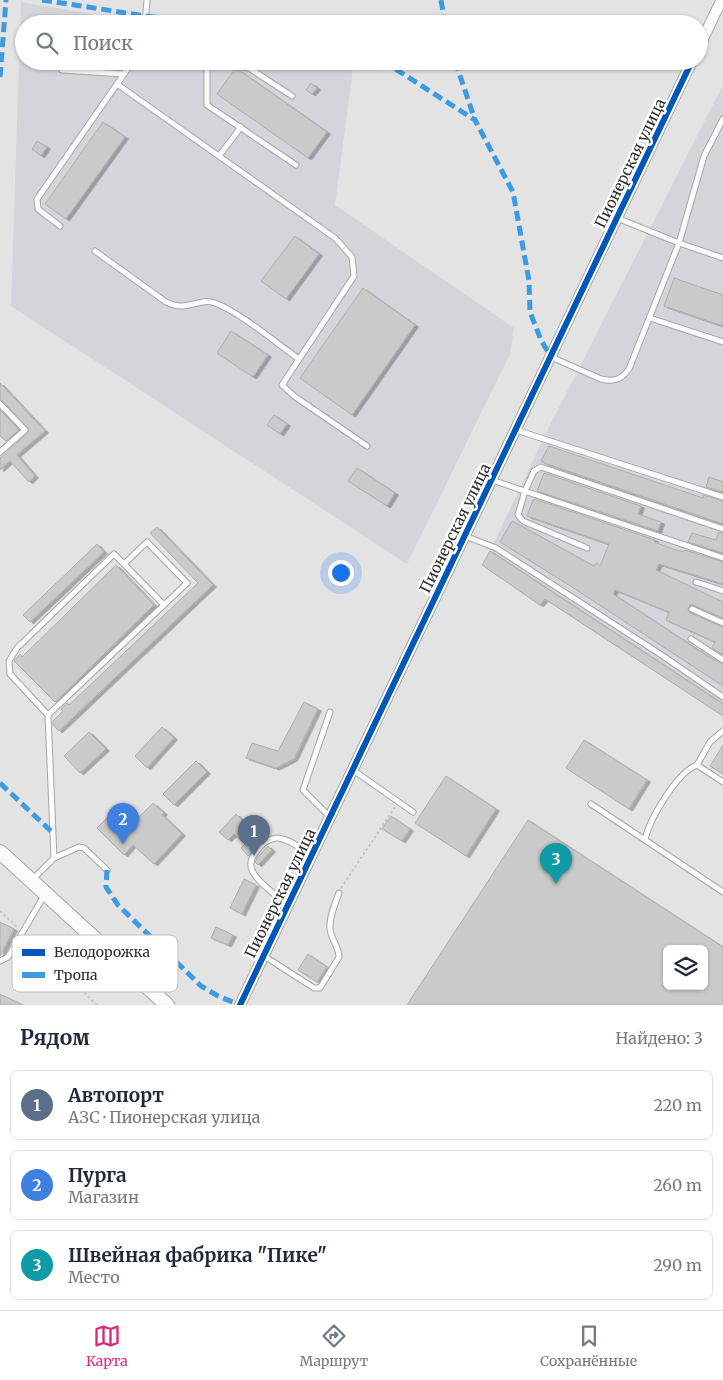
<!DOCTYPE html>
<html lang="ru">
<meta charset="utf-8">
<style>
:root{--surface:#fff;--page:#f6f6f7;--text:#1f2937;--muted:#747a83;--line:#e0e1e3;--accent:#db2777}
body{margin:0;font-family:Merriweather,serif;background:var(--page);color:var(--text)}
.controls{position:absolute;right:15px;bottom:15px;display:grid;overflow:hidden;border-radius:8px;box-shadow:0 1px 4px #0004}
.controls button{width:45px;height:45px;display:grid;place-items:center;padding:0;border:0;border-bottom:1px solid var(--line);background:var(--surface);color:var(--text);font:25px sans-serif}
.you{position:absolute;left:340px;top:572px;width:18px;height:18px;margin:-12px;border:4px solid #fff;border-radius:50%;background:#1a73e8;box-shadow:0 0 0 8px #1a73e833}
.badge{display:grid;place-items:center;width:32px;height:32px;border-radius:50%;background:var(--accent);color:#fff;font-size:16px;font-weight:700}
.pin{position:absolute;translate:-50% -41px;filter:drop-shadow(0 1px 2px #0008)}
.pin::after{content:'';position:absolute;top:26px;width:18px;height:15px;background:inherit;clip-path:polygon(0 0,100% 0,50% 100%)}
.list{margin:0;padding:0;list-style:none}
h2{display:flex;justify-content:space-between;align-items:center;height:65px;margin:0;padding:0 20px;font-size:21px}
h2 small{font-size:16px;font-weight:400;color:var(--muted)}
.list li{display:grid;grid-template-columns:32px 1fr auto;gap:15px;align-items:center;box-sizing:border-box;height:70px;margin:0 10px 10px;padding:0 10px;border:1px solid var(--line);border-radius:8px}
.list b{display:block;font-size:19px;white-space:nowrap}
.list p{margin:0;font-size:16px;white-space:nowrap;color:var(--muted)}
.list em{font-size:16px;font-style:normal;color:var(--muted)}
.icon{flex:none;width:28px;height:28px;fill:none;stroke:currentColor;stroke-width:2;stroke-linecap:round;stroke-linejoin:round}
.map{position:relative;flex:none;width:723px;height:1005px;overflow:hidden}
.search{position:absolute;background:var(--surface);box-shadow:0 1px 4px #0004;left:15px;right:15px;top:15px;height:55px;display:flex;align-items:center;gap:12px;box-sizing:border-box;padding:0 18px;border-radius:28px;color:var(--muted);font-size:19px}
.sheet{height:305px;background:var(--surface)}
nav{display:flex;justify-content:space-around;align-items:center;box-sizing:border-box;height:70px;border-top:1px solid var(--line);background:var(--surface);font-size:14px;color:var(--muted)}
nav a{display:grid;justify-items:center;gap:2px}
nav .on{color:var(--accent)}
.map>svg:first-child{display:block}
.built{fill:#d3d5da}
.building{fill:#cacaca;stroke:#aeaeae;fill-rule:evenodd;filter:url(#shadow)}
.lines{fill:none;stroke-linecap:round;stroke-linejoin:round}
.service-casing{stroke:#a6a6a6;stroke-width:7}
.minor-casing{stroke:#a6a6a6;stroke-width:12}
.secondary-casing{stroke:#a6a6a6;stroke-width:16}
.path{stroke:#c4c4c4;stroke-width:2;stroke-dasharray:2.5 2.5;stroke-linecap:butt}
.service{stroke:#fbfbfb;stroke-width:5}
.minor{stroke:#fbfbfb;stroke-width:10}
.secondary{stroke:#fbfbfb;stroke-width:14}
.quiet{stroke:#3d9ce1;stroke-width:5;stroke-dasharray:10 5;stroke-linecap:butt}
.cycleway-casing{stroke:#fff;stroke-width:9}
.cycleway{stroke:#0057b8;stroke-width:6}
.labels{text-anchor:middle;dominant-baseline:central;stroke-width:5;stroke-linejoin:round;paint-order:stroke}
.street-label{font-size:15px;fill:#2c2c2d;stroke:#fff}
.key{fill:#fff;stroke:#c0c0c0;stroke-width:1}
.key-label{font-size:14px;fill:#2c2c2d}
</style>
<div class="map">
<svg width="723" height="1005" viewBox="0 0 723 1005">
<defs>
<filter id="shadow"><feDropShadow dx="3.5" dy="2" stdDeviation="0" flood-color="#0004"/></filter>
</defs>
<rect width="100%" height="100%" fill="#e3e3e3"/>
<g class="built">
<polygon points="21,2 151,24 24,24 24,61 354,61 335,205 514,328 510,354 407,564 11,306"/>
<polygon points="723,85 723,716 545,599 540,605 482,565 490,551 545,435"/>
</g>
<g class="building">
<polygon points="234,70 240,71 327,132 308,158 217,94"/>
<polygon points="311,83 317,88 312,94 306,90"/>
<polygon points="103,122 125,137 66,219 45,204"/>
<polygon points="37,141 47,147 41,156 32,149"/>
<polygon points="295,236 319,254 286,299 261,281"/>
<polygon points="674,278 723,295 723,326 664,306"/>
<polygon points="363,288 415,325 352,415 300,378"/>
<polygon points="231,331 268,355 253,377 217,353"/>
<polygon points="0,383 45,431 17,455 35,476 29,482 10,461 0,470 0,458 28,433 29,430 3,401 0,400"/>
<polygon points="0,410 19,430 6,441 0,436"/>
<polygon points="274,415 287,424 280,434 267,425"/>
<polygon points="549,446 703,498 703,495 723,501 723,524 547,464 541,461"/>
<polygon points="357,468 395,493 387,506 348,481"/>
<polygon points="544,473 641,506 638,514 661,522 658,531 537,491"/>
<polygon points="709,477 723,482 723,492 706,487"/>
<polygon points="535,499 655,540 654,542 673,549 684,552 685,550 723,562 723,584 659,564 656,570 723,602 723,618 693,605 690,605 688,609 690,613 723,627 723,655 712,648 715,642 666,620 669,612 615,590 613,594 709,657 723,664 723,686 569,585 500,542 512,521 594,566 596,563 600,566 609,544 527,516 533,500"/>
<polygon points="157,527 213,585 59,731 53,725 53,721 63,711 61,709 67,703 69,705 198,583 150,533"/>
<polygon points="719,532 723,533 723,553 688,542 692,533 716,540"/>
<polygon points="97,544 104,552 30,622 23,615"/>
<polygon points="490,551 723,704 723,716 545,599 540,605 482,565"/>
<polygon points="116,565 154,605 55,702 14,661 20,654 22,657"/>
<polygon points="304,702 318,709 294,759 276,768 246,758 252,743 278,751"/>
<polygon points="162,727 174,738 147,768 135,756"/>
<polygon points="89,732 106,749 80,773 64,756"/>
<polygon points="584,740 647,780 629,809 566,768"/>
<polygon points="723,745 723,774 710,766"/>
<polygon points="196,761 207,772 174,805 163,794"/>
<polygon points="446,776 496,809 466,856 415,823"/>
<polygon points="153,803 164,813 162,815 182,834 154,864 133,845 124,855 97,828 108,817 124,832"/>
<polygon points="236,814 245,823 240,828 250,837 254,833 261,840 248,856 241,848 245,844 234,834 228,840 219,832"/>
<polygon points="391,816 410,829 402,841 382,829"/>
<path d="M528 820 723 947V1005H407ZM667 949H704V986H667Z"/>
<polygon points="268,846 272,850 258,865 255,862 257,858"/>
<polygon points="244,879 256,885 242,914 230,908"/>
<polygon points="0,922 14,929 0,956"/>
<polygon points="216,927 233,935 228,945 211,938"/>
<polygon points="308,954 327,967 317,982 298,970"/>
<polygon points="0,994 23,1005 0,1005"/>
</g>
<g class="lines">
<g class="service-casing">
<g id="service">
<polyline points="145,24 147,0"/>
<polyline points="206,61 249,68 292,96"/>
<polyline points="207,61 207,105 296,165"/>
<polyline points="62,70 124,74"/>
<polyline points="117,84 335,238 352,257 354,276 282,385 294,396 367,446"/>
<polyline points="723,119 704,156 679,243 723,258"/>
<polyline points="219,156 241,127"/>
<polyline points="60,226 38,209 37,199 133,61"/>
<path d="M95 251 166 302C188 313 198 297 215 303 241 313 275 342 299 359"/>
<polyline points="650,318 723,342"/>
<path d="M551 357 601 379C614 382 621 380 629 369L679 243 617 218"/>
<polyline points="0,404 25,430 0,452"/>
<polyline points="516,430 723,497"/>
<polyline points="492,480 723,558"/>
<polyline points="465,536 496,548 660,654 723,697"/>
<polyline points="587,548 523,521 518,515 525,491 534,471 541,467 723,529"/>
<polyline points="124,564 164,605"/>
<polyline points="696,582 723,591"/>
<polyline points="692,609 723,623"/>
<polyline points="691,639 723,660"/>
<polyline points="48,715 187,583 147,542 124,564 114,554 17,648 9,661 10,674 48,715 54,858"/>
<polyline points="697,765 723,782"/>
<polyline points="353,770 413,812"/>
<polyline points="591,804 723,892"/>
<polyline points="330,817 303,790 330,712"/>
<path d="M645 840C649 820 677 772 697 765L710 742 723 731"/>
<polyline points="31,881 54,858 79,847 84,848 107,870"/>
<path d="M288 905C278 897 256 881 252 870 249 863 252 857 256 852 275 826 290 842 312 855"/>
<path d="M264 956 314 988H320L339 957C339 947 331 939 330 929 329 917 335 904 339 893"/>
<polyline points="0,961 8,957 45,894"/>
</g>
</g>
<g class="minor-casing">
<g id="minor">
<polyline points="699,47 721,1"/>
<polyline points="240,1005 692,61"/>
</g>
</g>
<g class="secondary-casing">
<polyline id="secondary" points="0,852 167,1005"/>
</g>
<g class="path">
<polyline points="341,888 395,807"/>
<polyline points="0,911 18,928"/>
<polyline points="27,937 97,1005"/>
</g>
<use href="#service" class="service"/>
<use href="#minor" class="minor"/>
<use href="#secondary" class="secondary"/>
<g class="quiet">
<polyline points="42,0 198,24"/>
<polyline points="441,0 445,24"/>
<polyline points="383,61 475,120 513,192 529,281 530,312 541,340 551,357"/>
<polyline points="455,61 475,120"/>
<polyline points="0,77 6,0"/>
<polyline points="0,783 53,833"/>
<polyline points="107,870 106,887 118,905 201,986 218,996 233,1002"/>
</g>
<g class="cycleway-casing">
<polyline id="cycleway" points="240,1005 692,61"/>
</g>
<use href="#cycleway" class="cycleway"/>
</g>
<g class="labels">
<g class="street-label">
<text transform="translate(630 163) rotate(-64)">Пионерская улица</text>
<text transform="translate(455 528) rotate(-64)">Пионерская улица</text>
<text transform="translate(280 893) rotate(-64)">Пионерская улица</text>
</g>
</g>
<rect x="12" y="935" width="166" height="57" rx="8" class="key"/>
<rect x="22" y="949" width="23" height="7" fill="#0057b8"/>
<rect x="22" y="972" width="23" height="6" fill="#3d9ce1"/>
<g class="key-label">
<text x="54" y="957">Велодорожка</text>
<text x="54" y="980">Тропа</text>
</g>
</svg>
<div class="controls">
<button><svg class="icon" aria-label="layers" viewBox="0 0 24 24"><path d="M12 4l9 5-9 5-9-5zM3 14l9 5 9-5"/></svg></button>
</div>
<div class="you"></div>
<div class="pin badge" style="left:254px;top:856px;background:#5c6f8a">1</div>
<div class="pin badge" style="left:123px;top:844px;background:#3f7fe0">2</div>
<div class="pin badge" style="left:556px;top:884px;background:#0f9aa8">3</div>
<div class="search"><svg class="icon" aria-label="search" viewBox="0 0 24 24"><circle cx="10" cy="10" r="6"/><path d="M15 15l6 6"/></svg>Поиск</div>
</div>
<section class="sheet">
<h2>Рядом<small>Найдено: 3</small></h2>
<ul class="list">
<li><span class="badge" style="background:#5c6f8a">1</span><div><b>Автопорт</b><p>АЗС · Пионерская улица</p></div><em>220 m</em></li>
<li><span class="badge" style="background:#3f7fe0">2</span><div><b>Пурга</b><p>Магазин</p></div><em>260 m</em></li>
<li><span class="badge" style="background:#0f9aa8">3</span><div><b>Швейная фабрика &quot;Пике&quot;</b><p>Место</p></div><em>290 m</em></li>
</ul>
</section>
<nav>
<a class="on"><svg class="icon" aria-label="map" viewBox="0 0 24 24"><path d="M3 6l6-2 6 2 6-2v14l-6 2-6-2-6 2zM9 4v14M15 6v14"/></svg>Карта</a>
<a><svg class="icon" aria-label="directions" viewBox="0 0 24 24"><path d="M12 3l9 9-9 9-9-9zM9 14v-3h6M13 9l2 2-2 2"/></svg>Маршрут</a>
<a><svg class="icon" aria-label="saved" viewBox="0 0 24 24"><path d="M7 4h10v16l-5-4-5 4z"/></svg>Сохранённые</a>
</nav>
